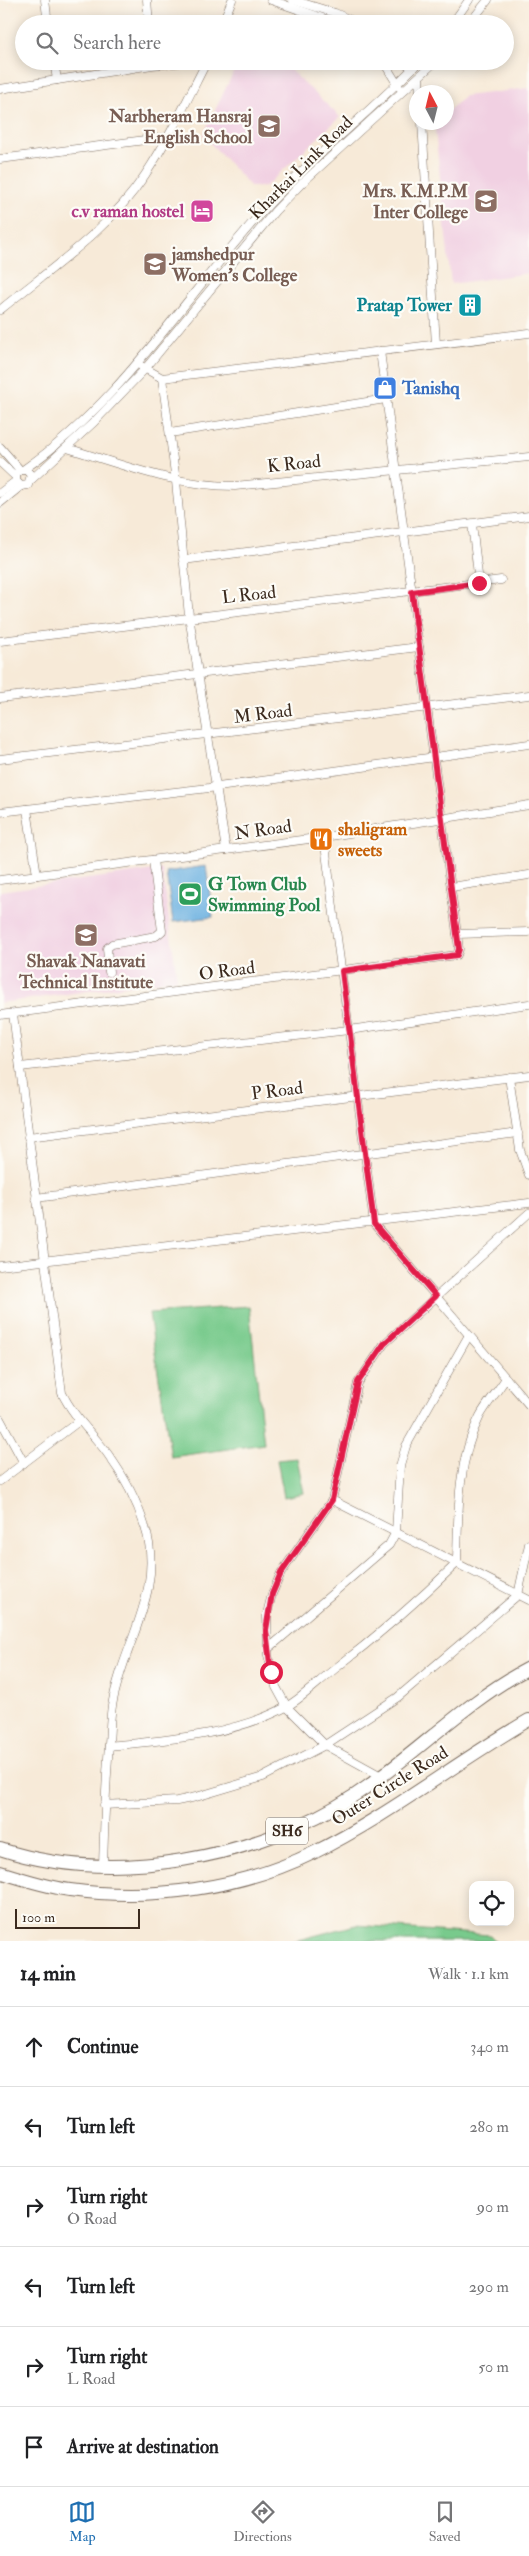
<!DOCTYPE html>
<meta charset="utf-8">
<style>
:root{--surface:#fff;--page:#f2f2f2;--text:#202124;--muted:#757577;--line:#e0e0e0;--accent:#1f6fb2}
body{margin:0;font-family:"IM FELL Double Pica",serif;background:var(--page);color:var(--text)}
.controls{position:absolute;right:15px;bottom:15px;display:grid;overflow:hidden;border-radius:10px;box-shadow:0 2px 12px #0003}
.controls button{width:45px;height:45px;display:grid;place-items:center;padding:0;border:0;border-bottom:1px solid var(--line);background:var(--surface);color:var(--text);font:25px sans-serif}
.compass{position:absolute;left:409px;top:85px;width:45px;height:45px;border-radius:50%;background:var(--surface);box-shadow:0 2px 12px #0003;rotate:353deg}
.scale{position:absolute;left:15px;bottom:12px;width:125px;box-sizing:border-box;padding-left:5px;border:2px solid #3b2a1e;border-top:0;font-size:14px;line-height:18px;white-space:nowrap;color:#3b2a1e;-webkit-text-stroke:4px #fdfcf7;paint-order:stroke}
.stop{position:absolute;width:15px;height:15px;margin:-11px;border:4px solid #e11d48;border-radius:50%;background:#fff}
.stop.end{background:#e11d48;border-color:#fff;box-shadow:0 1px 5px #0008}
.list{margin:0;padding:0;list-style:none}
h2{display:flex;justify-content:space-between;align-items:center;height:65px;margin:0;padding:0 20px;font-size:21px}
h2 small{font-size:16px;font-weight:400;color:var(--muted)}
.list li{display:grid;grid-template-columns:32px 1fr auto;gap:15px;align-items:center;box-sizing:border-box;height:80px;padding:0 20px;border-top:1px solid var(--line)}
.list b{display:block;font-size:19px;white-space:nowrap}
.list p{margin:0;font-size:16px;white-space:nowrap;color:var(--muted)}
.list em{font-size:16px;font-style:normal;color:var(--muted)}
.icon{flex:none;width:28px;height:28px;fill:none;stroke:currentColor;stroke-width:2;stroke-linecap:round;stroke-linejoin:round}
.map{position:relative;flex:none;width:529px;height:1941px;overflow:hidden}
.search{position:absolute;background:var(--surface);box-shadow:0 2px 12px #0003;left:15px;right:15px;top:15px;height:55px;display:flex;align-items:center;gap:12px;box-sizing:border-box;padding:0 18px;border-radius:28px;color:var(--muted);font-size:19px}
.sheet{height:545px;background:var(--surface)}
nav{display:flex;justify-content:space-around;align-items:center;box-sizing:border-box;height:70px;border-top:1px solid var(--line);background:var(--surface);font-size:14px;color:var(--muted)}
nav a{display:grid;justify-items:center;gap:2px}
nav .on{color:var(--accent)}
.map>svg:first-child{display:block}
.built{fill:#f1d0e2}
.green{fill:#78ca8c;stroke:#5a7a55}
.water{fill:#6ab0e0;stroke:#526d7f}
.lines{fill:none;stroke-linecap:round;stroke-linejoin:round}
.street-casing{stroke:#7d6d5f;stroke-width:9}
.primary-casing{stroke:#7d6d5f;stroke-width:14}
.street{stroke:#fff;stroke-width:8}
.primary{stroke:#fff;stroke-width:12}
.route{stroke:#e11d48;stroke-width:6}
.labels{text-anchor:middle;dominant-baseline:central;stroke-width:4.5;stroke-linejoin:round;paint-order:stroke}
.shield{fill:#fdfcf7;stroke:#75695f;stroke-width:1}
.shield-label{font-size:16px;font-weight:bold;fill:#3b2a1e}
.education-label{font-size:18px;font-weight:bold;fill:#785e54;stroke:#fdfcf7;text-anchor:end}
.street-label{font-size:18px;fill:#3b2a1e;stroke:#fdfcf7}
.hotel-label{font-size:18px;font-weight:bold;fill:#b23c85;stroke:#fdfcf7;text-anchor:end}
.culture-label{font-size:18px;font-weight:bold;fill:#0d838f;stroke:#fdfcf7;text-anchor:end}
.shop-label{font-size:18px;font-weight:bold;fill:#366cbe;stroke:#fdfcf7;text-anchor:start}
.food-label{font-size:18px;font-weight:bold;fill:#c56008;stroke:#fdfcf7;text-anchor:start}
.leisure-label{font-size:18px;font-weight:bold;fill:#27864d;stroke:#fdfcf7;text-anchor:start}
</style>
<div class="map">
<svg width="529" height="1941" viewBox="0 0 529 1941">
<rect width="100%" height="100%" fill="#fdfcf7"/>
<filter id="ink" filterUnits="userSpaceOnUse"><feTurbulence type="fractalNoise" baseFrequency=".02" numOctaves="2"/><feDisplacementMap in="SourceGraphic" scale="10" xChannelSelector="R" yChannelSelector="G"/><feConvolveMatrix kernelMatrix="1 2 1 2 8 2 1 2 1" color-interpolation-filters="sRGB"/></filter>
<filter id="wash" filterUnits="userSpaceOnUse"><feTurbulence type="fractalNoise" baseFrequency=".0096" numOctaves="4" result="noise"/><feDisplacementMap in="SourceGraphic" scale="20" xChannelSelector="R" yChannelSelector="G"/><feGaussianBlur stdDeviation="1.12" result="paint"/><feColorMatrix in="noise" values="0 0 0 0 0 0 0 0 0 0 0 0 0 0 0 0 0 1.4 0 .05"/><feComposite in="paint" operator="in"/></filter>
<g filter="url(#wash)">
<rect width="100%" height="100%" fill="#f7ead8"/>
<g class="built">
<polygon points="239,61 281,61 340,117 265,187 251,187 203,135"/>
<polygon points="529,88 529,273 451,284 435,129 439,123 446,122 447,112 465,96"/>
<polygon points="162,869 177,979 0,1003 0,891"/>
</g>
<g class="green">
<polygon points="249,1306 264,1444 171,1457 149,1313"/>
<polygon points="297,1458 304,1493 284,1497 277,1460"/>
<polygon points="356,1925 490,1935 496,1941 294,1941"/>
</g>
<polygon class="water" points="206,866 213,917 173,922 166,872"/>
</g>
<g filter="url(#ink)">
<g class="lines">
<g class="street-casing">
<g id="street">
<polyline points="45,0 48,24"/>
<polyline points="147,0 149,24"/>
<polyline points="271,0 340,24"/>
<polyline points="293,0 335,13 359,24"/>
<polyline points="222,24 232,0"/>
<polyline points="452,24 469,0"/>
<polyline points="469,24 488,0"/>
<polyline points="54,61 57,80"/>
<polyline points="383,61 399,87"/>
<polyline points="404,61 412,69"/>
<polyline points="419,79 420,92"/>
<polyline points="0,89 152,65 197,61"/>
<polyline points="422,122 436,344"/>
<polyline points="0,159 168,137"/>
<path d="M0 310C50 269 109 230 145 175 169 139 187 100 207 61"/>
<polyline points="141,366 162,378 529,333"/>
<polyline points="162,378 176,481 189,616 226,850"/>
<polyline points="170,433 386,399"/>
<polyline points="0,447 20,470"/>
<path d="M67 448C123 465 176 486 235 486L529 457"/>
<polyline points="0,462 16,477"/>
<path d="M23 470C121 403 182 300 261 213 310 158 369 114 420 61"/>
<polyline points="32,479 94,422 145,369 275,211 302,183 436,61"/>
<polyline points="0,493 16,481 16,474 20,470 26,470 31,475 28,485 21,486 16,481"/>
<polyline points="0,503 21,486"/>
<polyline points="472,524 479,583"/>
<polyline points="183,560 529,516"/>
<polyline points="0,641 501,580"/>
<polyline points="0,698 419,647"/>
<polyline points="0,759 529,695"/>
<polyline points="27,809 37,875"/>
<polyline points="0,812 218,787 529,744"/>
<polyline points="324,837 374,1224 529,1405"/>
<polyline points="0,880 324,837 529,805"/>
<polyline points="451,887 529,875"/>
<polyline points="457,934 529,932"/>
<polyline points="109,972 107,948 112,944 156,936 162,931 153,860"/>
<path d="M13 1014 62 1393C73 1416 92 1433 107 1453 124 1476 137 1501 145 1527 166 1590 122 1645 112 1706 110 1718 110 1731 109 1744 106 1784 104 1824 103 1865"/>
<polyline points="0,1015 457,955 459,949 457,934 380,351"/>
<polyline points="20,1067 349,1030 529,1004"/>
<polyline points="509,1077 520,1150 529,1175"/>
<polyline points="28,1137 529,1075"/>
<polyline points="36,1198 518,1133"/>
<polyline points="0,1266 529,1203"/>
<polyline points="0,1419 24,1463"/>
<polyline points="0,1481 79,1421"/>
<polyline points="332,1500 529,1600"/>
<polyline points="268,1649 389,1545 396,1532 400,1466 406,1446 469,1335"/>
<path d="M109 1746C166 1740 235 1735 286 1707 302 1698 317 1683 331 1672 375 1638 417 1602 457 1563 458 1515 457 1461 480 1416 487 1403 498 1391 506 1378"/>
<polyline points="381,1776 325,1745 287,1707 276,1687 268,1655 267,1614 272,1594 281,1573 332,1500 358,1383 384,1344 529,1213"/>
<polyline points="104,1805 177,1801 196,1797 263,1777 325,1745 398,1697 518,1595 529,1544"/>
</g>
</g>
<g class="primary-casing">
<g id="primary">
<path d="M0 1849C113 1886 257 1859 355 1795 415 1756 465 1701 529 1668"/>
<path d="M0 1872C22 1879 47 1887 70 1890 150 1901 240 1889 313 1853 389 1816 456 1762 529 1720"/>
</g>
</g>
<use href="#street" class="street"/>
<use href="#primary" class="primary"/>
</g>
</g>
<g class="lines" filter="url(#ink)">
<polyline class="route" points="271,1672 266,1630 272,1594 281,1573 332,1500 358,1382 384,1344 436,1296 374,1224 342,971 457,955 459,949 457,934 412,592 479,583"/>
</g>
<defs>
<g id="school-square" transform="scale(1.25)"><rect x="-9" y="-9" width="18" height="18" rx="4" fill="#8d6e63" stroke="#fdfcf7"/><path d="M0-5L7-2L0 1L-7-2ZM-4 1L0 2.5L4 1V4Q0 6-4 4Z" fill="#fff"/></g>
<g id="university-square" transform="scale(1.25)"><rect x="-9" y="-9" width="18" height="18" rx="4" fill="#8d6e63" stroke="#fdfcf7"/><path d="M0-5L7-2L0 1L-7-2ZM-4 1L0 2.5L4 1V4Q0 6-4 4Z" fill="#fff"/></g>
<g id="hotel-square" transform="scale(1.25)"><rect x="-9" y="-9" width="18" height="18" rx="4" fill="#d1479c" stroke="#fdfcf7"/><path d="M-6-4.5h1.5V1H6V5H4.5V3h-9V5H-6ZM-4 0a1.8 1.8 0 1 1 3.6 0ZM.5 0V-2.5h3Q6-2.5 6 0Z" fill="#fff"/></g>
<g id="building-square" transform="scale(1.25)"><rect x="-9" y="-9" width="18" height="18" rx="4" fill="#0f9aa8" stroke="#fdfcf7"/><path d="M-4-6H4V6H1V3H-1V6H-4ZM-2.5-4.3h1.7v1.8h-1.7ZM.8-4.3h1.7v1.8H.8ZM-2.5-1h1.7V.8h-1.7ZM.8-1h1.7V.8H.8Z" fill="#fff"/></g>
<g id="shop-square" transform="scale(1.25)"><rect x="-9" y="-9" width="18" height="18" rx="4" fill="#3f7fe0" stroke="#fdfcf7"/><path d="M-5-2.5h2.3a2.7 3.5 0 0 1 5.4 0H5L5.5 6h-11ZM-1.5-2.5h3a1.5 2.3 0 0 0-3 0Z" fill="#fff"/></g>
<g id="restaurant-square" transform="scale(1.25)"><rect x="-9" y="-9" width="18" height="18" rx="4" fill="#e8710a" stroke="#fdfcf7"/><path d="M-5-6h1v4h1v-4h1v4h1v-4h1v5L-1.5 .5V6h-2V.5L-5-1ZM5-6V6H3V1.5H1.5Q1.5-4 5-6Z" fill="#fff"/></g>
<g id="stadium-square" transform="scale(1.25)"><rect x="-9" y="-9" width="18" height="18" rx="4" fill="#2e9e5b" stroke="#fdfcf7"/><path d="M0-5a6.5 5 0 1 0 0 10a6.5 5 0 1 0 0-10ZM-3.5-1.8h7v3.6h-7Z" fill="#fff"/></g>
</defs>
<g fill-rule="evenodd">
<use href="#school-square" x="269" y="126"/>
<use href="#university-square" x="486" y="201"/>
<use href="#hotel-square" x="202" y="211"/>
<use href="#university-square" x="155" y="264"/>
<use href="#building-square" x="470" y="305"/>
<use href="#shop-square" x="385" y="388"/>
<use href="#restaurant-square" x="321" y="839"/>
<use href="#stadium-square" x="190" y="894"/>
<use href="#school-square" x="86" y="935"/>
</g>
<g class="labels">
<rect class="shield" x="266" y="1817.5" width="42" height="27" rx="4"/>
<g class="shield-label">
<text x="287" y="1831">SH6</text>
</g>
<g class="education-label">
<text x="252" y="116">Narbheram Hansraj<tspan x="252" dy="21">English School</tspan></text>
<text x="468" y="191">Mrs. K.M.P.M<tspan x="468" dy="21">Inter College</tspan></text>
<text x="172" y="254" text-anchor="start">jamshedpur<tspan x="172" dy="21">Women's College</tspan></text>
<text x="86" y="961" text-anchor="middle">Shavak Nanavati<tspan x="86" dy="21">Technical Institute</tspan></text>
</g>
<g class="street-label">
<text transform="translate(301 168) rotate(-45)">Kharkai Link Road</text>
<text transform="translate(294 464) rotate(-6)">K Road</text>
<text transform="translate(249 595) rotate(-6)">L Road</text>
<text transform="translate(263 714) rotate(-7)">M Road</text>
<text transform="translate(263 830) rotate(-8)">N Road</text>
<text transform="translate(227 971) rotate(-7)">O Road</text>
<text transform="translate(277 1091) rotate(-7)">P Road</text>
<text transform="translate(390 1786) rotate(-32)">Outer Circle Road</text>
</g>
<g class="hotel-label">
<text x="184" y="211">c.v raman hostel</text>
</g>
<g class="culture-label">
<text x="452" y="305">Pratap Tower</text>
</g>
<g class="shop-label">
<text x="402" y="388">Tanishq</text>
</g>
<g class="food-label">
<text x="338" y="829">shaligram<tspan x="338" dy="21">sweets</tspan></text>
</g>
<g class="leisure-label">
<text x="208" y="884">G Town Club<tspan x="208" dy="21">Swimming Pool</tspan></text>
</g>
</g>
</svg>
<div class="controls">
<button><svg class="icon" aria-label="locate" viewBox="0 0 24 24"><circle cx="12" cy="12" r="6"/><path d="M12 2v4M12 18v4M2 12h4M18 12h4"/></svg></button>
</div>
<svg class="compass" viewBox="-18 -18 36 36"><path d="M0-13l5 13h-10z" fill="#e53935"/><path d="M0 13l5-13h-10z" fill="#757577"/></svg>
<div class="scale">100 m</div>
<div class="stop" style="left:271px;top:1672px"></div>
<div class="stop end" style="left:479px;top:583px"></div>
<div class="search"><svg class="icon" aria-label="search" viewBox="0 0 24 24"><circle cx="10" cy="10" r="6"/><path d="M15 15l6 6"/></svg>Search here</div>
</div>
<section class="sheet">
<h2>14 min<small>Walk · 1.1 km</small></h2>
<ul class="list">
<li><svg class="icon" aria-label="ahead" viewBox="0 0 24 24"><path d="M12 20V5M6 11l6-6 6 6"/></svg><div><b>Continue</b></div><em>340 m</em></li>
<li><svg class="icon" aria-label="left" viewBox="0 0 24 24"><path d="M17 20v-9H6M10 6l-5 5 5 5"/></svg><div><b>Turn left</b></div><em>280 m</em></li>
<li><svg class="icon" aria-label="right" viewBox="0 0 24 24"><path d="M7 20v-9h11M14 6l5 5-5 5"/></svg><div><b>Turn right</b><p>O Road</p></div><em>90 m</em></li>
<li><svg class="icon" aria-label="left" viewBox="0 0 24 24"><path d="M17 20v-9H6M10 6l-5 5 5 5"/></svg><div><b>Turn left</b></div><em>290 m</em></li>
<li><svg class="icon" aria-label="right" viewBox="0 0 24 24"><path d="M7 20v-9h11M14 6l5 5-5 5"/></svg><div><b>Turn right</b><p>L Road</p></div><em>50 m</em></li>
<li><svg class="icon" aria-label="arrive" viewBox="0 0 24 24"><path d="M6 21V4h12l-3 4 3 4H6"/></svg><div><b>Arrive at destination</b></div></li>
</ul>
</section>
<nav>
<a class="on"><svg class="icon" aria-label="map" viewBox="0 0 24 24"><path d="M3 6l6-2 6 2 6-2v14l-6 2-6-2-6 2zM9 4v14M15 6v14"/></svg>Map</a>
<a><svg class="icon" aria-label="directions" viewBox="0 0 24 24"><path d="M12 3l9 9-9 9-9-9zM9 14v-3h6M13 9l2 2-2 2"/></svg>Directions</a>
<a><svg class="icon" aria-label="saved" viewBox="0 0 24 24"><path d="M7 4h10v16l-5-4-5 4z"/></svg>Saved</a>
</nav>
